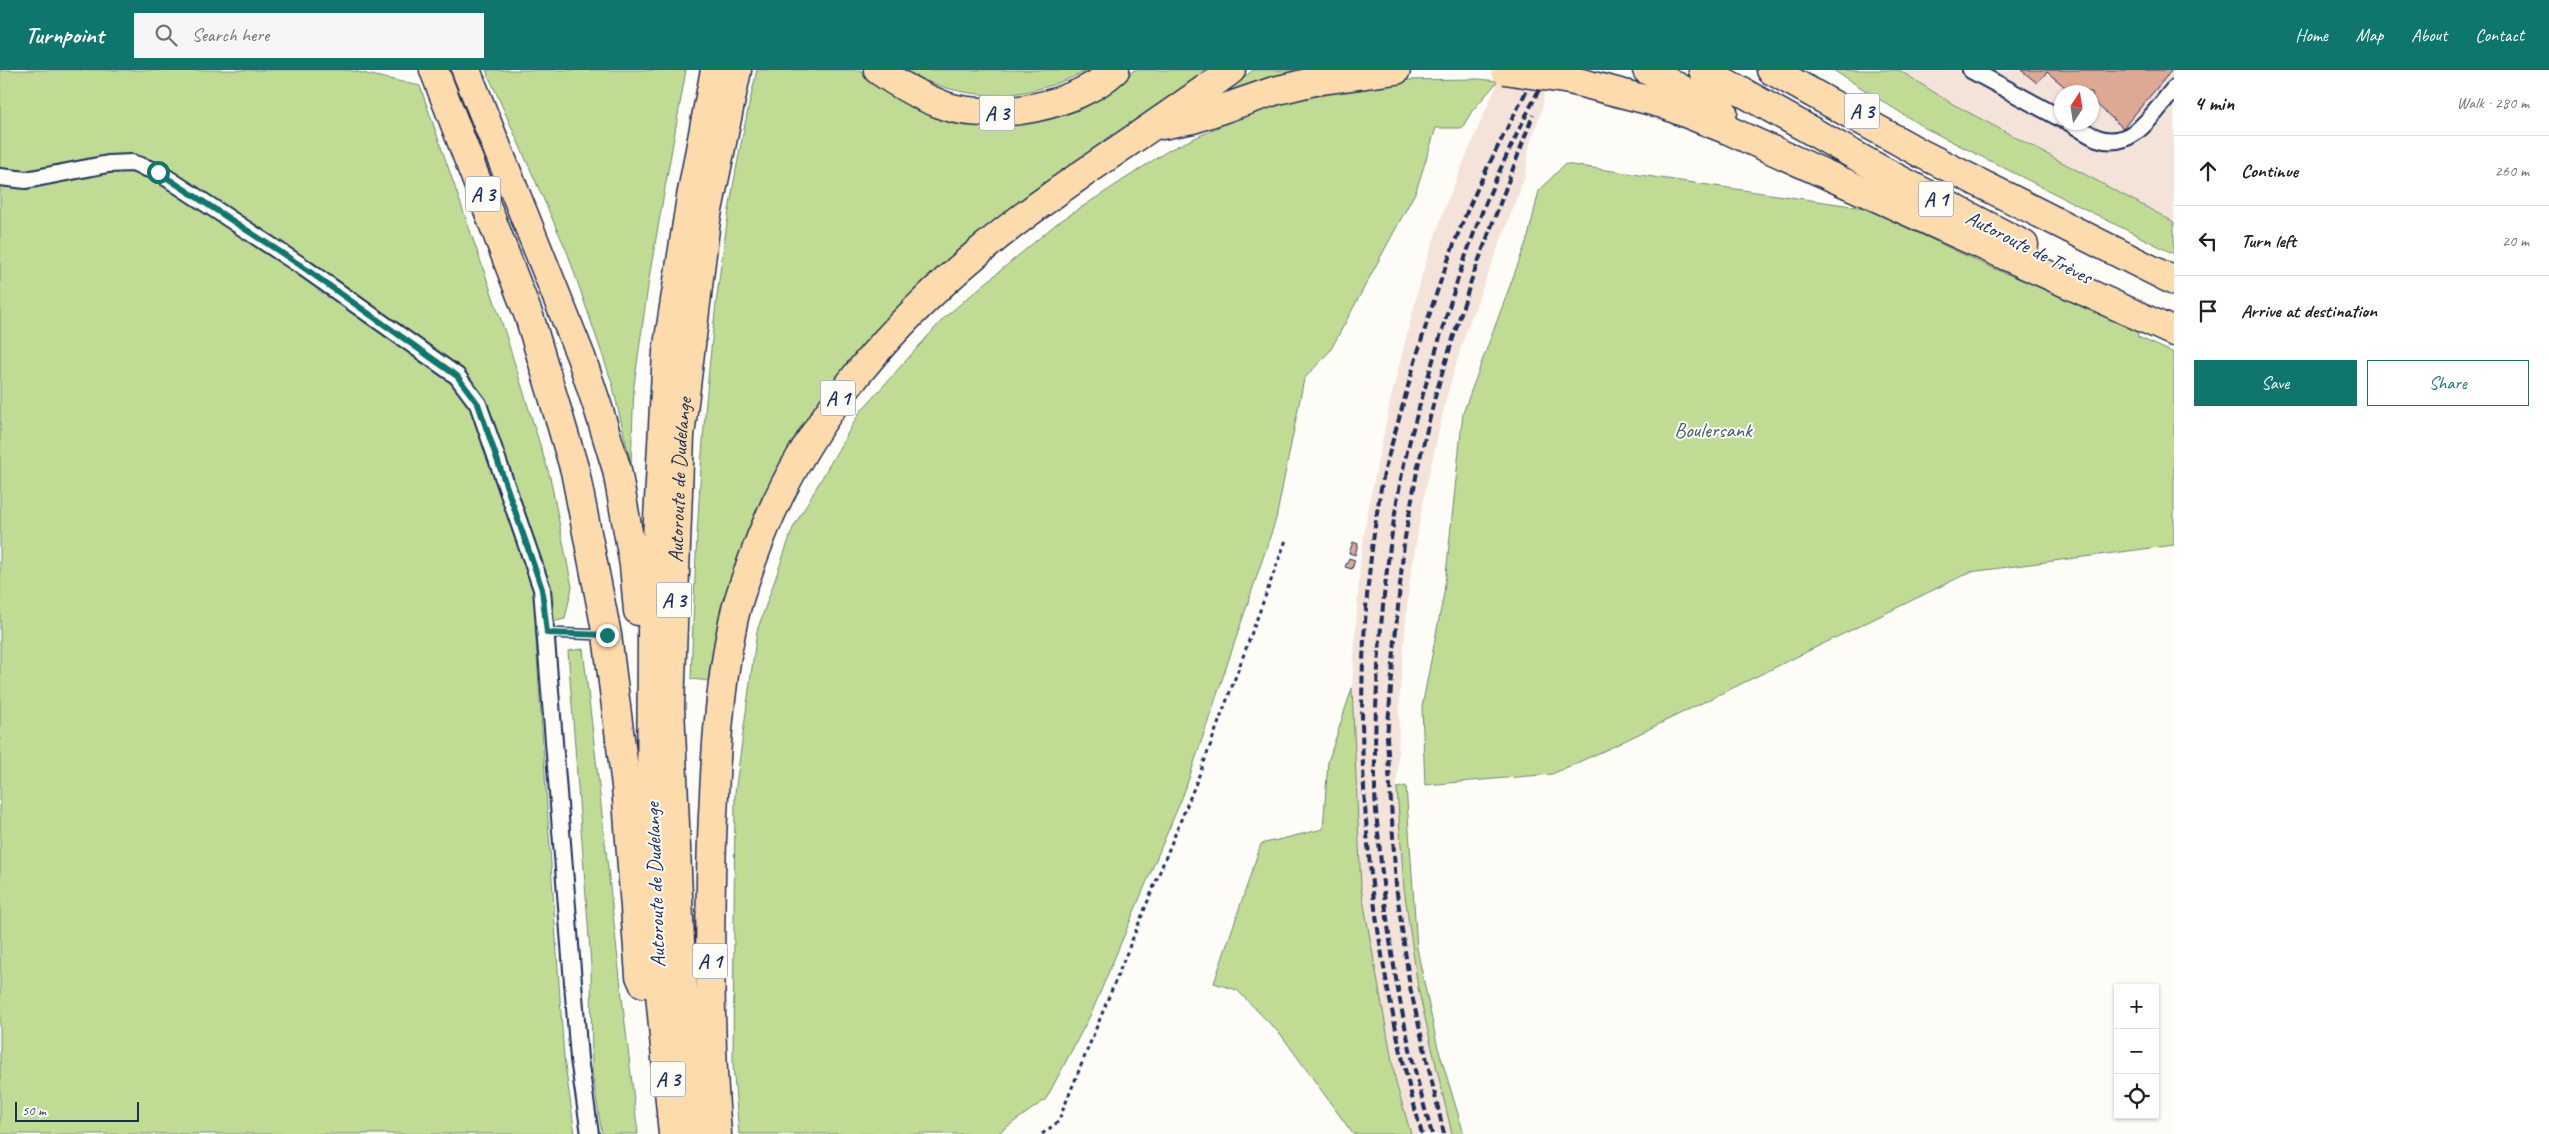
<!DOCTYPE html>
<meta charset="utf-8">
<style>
:root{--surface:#fff;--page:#f6f6f6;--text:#202124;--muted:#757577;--line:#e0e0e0;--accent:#0f766e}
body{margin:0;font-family:Caveat,sans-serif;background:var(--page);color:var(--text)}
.controls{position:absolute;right:15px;bottom:15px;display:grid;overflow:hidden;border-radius:0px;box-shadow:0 1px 4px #0004}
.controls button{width:45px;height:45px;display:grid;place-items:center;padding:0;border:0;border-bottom:1px solid var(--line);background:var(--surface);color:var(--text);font:25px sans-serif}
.compass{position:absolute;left:2054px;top:15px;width:45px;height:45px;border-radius:50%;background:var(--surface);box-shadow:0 1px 4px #0004;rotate:12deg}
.scale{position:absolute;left:15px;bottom:12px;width:124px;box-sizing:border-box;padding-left:5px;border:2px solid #1b2f5e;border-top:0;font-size:14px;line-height:18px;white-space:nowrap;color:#1b2f5e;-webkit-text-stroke:4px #fdfcf7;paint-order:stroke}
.stop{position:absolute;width:15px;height:15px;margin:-11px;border:4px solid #0f766e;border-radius:50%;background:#fff}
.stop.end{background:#0f766e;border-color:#fff;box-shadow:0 1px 5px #0008}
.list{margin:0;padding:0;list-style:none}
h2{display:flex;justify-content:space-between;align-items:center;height:65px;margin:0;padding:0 20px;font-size:21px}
h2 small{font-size:16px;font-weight:400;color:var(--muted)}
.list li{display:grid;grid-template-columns:32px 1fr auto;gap:15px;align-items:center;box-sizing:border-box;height:70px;padding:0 20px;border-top:1px solid var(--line)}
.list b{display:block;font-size:19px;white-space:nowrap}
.list em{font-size:16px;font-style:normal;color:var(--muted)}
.actions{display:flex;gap:10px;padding:15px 20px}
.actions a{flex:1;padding:11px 0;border:1px solid var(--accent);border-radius:0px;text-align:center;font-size:18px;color:var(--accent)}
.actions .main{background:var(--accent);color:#fff}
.icon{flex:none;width:28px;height:28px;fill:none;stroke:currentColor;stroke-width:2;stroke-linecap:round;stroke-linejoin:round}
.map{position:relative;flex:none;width:2174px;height:1064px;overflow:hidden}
header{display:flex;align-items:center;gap:30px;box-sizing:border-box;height:70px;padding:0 25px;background:var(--accent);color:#fff}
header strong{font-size:24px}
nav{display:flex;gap:28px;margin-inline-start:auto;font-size:18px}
.search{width:350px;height:45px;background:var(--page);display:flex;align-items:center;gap:12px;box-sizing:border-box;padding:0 18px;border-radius:0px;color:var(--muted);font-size:19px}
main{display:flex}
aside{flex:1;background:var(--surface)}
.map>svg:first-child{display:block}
.built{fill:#f4e3d9;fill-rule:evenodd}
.green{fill:#c0dc94;stroke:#6e8679}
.building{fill:#dea993;stroke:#1b2f5e}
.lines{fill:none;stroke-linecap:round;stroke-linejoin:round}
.service-casing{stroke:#1b2f5e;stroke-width:12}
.minor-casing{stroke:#1b2f5e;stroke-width:20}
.motorway-casing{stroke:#1b2f5e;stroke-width:31}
.path{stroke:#1b2f5e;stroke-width:3;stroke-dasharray:4 4;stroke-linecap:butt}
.service{stroke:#fdfcf7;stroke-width:9}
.minor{stroke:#fdfcf7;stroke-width:16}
.motorway{stroke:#fedbac;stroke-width:28}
.rail{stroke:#1b2f5e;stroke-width:4;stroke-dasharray:8 4;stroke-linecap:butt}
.motorway-bridge-casing{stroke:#1b2f5e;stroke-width:31;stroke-linecap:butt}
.motorway-bridge{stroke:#fedbac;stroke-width:28}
.route{stroke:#0f766e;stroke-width:6}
.labels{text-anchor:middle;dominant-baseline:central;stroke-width:4;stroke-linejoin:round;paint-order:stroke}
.shield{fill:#fdfcf7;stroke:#5f6c8c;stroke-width:1}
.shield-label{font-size:20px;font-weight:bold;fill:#1b2f5e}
.street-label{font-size:21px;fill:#1b2f5e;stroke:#fdfcf7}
.park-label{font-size:21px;fill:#445a6c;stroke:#fdfcf7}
</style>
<header>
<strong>Turnpoint</strong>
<div class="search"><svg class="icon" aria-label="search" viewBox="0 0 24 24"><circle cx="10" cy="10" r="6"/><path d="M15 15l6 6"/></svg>Search here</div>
<nav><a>Home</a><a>Map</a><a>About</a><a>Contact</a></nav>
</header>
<main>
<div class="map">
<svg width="2174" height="1064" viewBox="0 0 2174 1064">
<rect width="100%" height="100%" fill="#fdfcf7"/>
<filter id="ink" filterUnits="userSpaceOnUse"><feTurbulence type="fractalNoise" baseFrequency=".02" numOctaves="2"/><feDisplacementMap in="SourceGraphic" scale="10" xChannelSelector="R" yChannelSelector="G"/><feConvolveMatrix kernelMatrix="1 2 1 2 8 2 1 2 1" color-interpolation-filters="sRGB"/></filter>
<g filter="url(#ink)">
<g class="built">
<path d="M1899 0H2174V152L1951 33ZM2062 22H2092V52H2062Z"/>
<polygon points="1498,11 1545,18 1542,39 1530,74 1525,107 1466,261 1447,325 1424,426 1409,516 1400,620 1397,718 1404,818 1418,918 1452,1064 1411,1064 1396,1013 1361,818 1352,618 1360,493 1368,439 1391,328 1423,201 1446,134"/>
</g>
<g class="green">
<polygon points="0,0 349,0 420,16 503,256 550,407 572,517 565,549 535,556 564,988 575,1064 0,1064"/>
<polygon points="486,0 686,0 650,202 634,315 631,394 612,313 568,184"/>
<path d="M757 0H860L869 8 993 56 1042 50 1081 36 1118 16 1134 0H1212L824 328 710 611 691 609C698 405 709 200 757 0Z"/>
<path d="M905 0H1089C1038 24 994 33 940 16 927 11 916 8 905 0Z"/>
<polygon points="1253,0 1320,0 1233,22 1230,18"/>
<polygon points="1833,0 1899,0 1951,33 2174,152 2174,184 1925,58"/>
<polygon points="1478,9 1498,11 1472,41 1462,58 1436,58 1416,121 1330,281 1304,309 1276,449 1184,723 1091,944 1046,1029 997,1064 739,1064 733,995 735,723 757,561 793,458 860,342 945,247 1056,154 1169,80 1255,40 1298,28 1402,10"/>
<polygon points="1565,94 1865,138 1988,196 2136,257 2138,267 2174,283 2174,475 1970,502 1610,678 1552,704 1425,715 1422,637 1444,523 1463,343 1528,167 1539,121"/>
<path d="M583 579C603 741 618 903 638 1064H602L592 1002 591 895 568 581Z"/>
<polygon points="1352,618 1361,818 1396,1013 1411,1064 1353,1064 1282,966 1237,920 1214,913 1261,774 1323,759 1328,692"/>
<polygon points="1406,716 1417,878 1437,974 1464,1064 1452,1064 1418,918 1404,818 1397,718"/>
</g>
<g class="building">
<polygon points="2021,0 2172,0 2123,58 2092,30 2092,22 2071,22 2047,2 2037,13"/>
<polygon points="1353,472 1358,474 1355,485 1349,483"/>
<polygon points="1349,488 1355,490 1352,499 1345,497"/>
</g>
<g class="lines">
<g class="service-casing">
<polyline id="service" points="547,563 604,565"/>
</g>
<g class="minor-casing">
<g id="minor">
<polyline points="1971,0 2062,49"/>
<path d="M2069 52C2078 57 2087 64 2097 68 2133 81 2154 42 2174 19"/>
<polyline points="0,107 26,110 108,94 132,93 158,102 300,195 457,306 478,334 542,519 579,989 590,1064"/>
</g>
</g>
<g class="motorway-casing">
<g id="motorway">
<polyline points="434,0 530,249 575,401 607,565 626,716 640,906 643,913"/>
<polyline points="466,0 581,287 599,341 617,400 634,495 638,541"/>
<path d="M878 0C899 15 921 27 945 36 995 52 1077 36 1115 0"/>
<polyline points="1647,0 1723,42"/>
<polyline points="1703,0 1881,100 2024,175"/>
<polyline points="1771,0 1922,84 2174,211"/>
<polyline points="1570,10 1663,34 1728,60 2174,262"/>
<polyline points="1162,55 1193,49 1274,21 1315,11 1396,0"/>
<polyline points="673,1064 658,902 651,752 652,560 667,282 691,127 715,0"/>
<path id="s1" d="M695 1064 681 896 670 637 680 366 706 150 737 0"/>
<path d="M717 1064C709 966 709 867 712 769 715 696 718 624 733 552 737 531 745 511 752 491 797 364 879 265 981 180 1060 114 1149 62 1231 0"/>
</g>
</g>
<polyline class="path" points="1042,1064 1058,1052 1200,703 1286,470"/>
<use href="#service" class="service"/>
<use href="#minor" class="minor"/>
<use href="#motorway" class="motorway"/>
<g class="rail">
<path d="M1422 1064C1363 857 1344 631 1381 418 1386 391 1395 364 1402 338 1420 272 1440 207 1466 144 1487 95 1513 48 1537 0"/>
<path d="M1432 1064C1405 972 1388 878 1380 782 1378 761 1375 738 1375 716 1374 616 1382 513 1400 414 1407 375 1420 335 1431 297 1446 247 1460 198 1479 150 1499 98 1524 49 1549 0"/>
<polyline points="1444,1064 1410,917 1396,816 1387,667 1395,569 1404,473 1418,396 1436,323 1471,211 1533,45"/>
</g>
<g class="motorway-bridge-casing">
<polyline id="motorway-bridge" points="1505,0 1570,10"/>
</g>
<use href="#motorway-bridge" class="motorway-bridge"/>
</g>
</g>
<g class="lines" filter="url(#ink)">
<polyline class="route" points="158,102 300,195 457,306 478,334 542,519 547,563 607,565"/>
</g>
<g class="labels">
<g class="shield">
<rect x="1844.5" y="23.5" width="35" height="35" rx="4"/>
<rect x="979.5" y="25.5" width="35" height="35" rx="4"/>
<rect x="465.5" y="106.5" width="35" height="35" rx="4"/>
<rect x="1918.5" y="111.5" width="35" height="35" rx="4"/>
<rect x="820.5" y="310.5" width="35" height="35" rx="4"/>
<rect x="656.5" y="512.5" width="35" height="35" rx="4"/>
<rect x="692.5" y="873.5" width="35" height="35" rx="4"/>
<rect x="650.5" y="991.5" width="35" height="35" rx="4"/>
</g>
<g class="shield-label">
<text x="1862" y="41">A 3</text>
<text x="997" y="43">A 3</text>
<text x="483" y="124">A 3</text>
<text x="1936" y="129">A 1</text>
<text x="838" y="328">A 1</text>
<text x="674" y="530">A 3</text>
<text x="710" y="891">A 1</text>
<text x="668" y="1009">A 3</text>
</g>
<g class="street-label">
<text transform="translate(2029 177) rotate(27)">Autoroute de Trèves</text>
<text stroke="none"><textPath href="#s1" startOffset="655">Autoroute de Dudelange</textPath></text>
<text transform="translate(655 815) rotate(-92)">Autoroute de Dudelange</text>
</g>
<g class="park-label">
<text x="1713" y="360">Boulersank</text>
</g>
</g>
</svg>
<div class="controls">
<button>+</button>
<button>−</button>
<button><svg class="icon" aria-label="locate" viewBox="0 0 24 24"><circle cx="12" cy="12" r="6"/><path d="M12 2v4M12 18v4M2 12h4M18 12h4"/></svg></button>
</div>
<svg class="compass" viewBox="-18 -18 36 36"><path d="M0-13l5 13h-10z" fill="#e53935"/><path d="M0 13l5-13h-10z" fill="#757577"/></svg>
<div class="scale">50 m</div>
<div class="stop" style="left:158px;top:102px"></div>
<div class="stop end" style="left:607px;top:565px"></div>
</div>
<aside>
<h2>4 min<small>Walk · 280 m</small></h2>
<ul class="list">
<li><svg class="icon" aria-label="ahead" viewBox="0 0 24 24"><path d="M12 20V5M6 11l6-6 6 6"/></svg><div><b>Continue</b></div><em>260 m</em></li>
<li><svg class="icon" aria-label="left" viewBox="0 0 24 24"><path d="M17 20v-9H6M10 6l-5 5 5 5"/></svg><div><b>Turn left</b></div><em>20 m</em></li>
<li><svg class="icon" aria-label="arrive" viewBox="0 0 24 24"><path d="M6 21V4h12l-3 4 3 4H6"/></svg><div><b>Arrive at destination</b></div></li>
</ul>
<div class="actions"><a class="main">Save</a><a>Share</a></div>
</aside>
</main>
